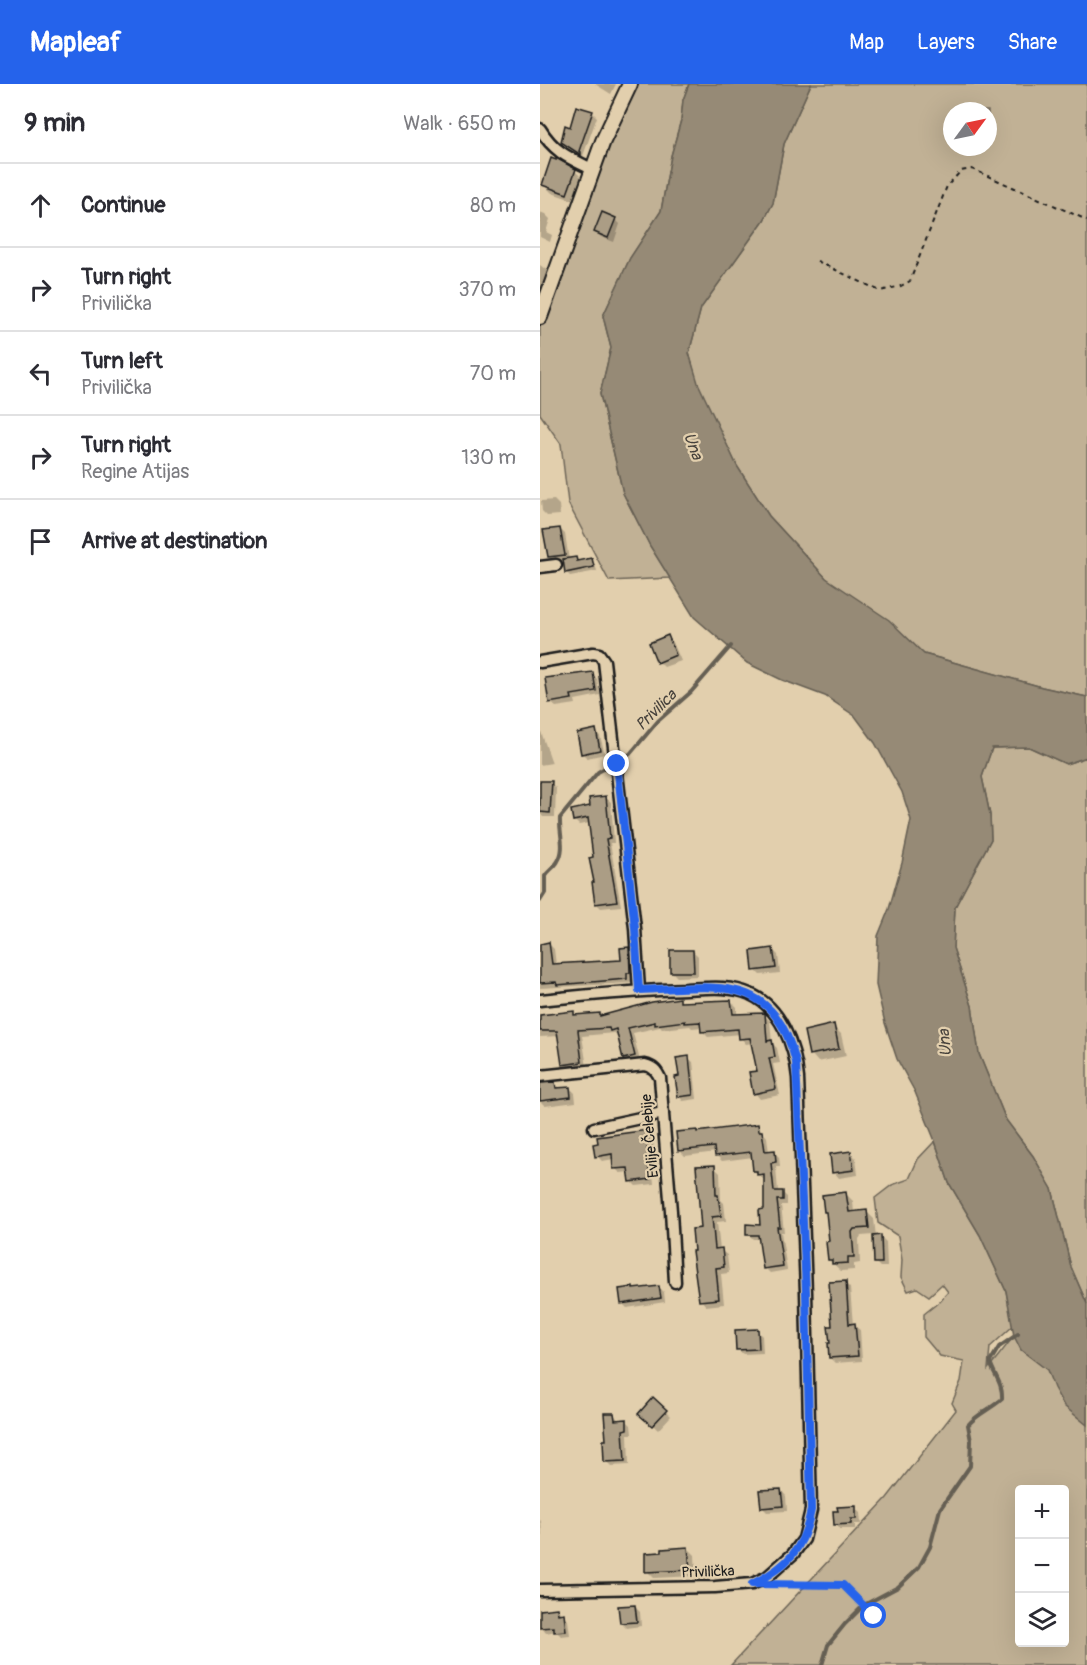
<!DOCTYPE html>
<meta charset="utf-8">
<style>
:root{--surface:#fff;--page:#f2f2f3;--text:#2b2b33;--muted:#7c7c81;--line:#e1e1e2;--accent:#2563eb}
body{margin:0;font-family:Pangolin,sans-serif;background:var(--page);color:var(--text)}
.controls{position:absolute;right:18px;bottom:18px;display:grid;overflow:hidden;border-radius:6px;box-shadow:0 6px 24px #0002}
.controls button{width:54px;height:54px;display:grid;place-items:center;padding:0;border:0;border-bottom:2px solid var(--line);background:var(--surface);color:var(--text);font:30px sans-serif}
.compass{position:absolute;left:403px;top:18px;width:54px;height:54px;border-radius:50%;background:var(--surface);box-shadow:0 6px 24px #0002;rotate:57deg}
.stop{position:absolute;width:18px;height:18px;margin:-14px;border:4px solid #2563eb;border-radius:50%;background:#fff}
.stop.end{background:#2563eb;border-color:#fff;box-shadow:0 2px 6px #0008}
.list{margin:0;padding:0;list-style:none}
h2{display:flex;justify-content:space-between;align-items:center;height:78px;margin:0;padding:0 24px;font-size:26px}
h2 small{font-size:20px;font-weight:400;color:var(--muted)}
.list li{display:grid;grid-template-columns:39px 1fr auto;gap:18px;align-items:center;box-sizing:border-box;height:84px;padding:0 24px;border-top:2px solid var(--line)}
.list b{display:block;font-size:22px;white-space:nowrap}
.list p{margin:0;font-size:20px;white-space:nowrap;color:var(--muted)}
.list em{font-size:20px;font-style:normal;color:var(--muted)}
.icon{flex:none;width:33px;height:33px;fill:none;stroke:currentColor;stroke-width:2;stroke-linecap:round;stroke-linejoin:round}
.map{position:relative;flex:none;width:547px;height:1581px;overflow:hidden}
header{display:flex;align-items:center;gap:36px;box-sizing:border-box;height:84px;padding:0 30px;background:var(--accent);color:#fff}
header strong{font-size:28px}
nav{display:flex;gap:33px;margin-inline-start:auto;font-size:21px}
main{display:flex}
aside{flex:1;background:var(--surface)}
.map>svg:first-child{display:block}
.green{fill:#c1b195;stroke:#6e6658;stroke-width:1.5;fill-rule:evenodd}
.water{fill:#968a76;stroke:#655e52;stroke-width:1.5}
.shadow{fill:#0003}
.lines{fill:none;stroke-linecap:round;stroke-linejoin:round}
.stream{stroke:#655e52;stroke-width:4}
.building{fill:#ab9d85;stroke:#1c1c1c;stroke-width:1.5}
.minor-casing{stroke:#1c1c1c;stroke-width:15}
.tertiary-casing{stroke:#1c1c1c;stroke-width:18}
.path{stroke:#1c1c1c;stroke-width:2;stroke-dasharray:4.5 4.5;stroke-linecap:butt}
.minor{stroke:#e2cfad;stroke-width:10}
.tertiary{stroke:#e2cfad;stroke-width:14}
.route{stroke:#2563eb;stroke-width:8}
.labels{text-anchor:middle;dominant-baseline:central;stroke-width:4.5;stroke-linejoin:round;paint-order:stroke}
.street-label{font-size:15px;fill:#1c1c1c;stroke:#e2cfad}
.water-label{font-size:16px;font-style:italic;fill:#47423c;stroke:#e2cfad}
</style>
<header>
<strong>Mapleaf</strong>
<nav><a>Map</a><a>Layers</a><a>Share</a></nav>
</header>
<main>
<aside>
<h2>9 min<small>Walk · 650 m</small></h2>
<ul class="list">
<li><svg class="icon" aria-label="ahead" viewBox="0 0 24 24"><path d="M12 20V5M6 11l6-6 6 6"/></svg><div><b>Continue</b></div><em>80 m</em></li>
<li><svg class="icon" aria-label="right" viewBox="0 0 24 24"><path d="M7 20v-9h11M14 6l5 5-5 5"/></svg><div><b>Turn right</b><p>Privilička</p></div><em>370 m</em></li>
<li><svg class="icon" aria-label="left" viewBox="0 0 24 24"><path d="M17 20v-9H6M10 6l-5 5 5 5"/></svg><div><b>Turn left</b><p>Privilička</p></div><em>70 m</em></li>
<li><svg class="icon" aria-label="right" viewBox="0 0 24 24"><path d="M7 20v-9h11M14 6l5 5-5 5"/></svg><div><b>Turn right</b><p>Regine Atijas</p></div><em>130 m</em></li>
<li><svg class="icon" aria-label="arrive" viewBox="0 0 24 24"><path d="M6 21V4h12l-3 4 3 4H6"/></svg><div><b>Arrive at destination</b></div></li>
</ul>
</aside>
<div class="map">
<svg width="547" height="1581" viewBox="0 0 547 1581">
<rect width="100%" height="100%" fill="#e2cfad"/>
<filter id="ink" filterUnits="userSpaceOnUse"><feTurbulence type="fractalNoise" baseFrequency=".0167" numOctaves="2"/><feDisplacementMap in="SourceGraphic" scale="12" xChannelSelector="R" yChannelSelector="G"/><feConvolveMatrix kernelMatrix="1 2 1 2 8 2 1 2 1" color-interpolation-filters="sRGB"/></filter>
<g filter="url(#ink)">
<g class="green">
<polygon points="90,0 149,0 143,16 141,36 131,72 121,127 90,174 63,232 71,264 60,310 83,409 110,462 130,494 69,497 28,419 21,360 0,330 0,227"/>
<path d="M271 0H547V613L502 603 384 570 286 494 229 432 197 382 157 299 149 269 161 224 224 136 233 119 244 60ZM412 27H448V63H412Z"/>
<polygon points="489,663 526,680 547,673 547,1220 531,1183 512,1105 493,1072 466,1036 439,970 432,922 413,864 415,823 451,755 450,731 442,693 452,664"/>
<path d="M395 1057 409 1099 440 1151 466 1207 473 1242 450 1263 448 1285 474 1252 547 1317V1581H191L347 1414 416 1326 412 1319 421 1297 424 1277 400 1272 384 1253V1230L399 1218 408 1208 402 1200 389 1212 377 1204 368 1207 361 1193 362 1176 358 1152 338 1139 335 1114 352 1101 369 1095 378 1075ZM479 1406H524V1558H479Z"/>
</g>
<polygon class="water" points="149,0 271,0 244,60 233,119 224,136 161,224 149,269 158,299 197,382 229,432 286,494 349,536 384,570 502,603 547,613 547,673 526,680 489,663 452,664 442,693 450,731 451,755 415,823 413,864 432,922 439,970 466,1036 493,1072 512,1105 531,1183 547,1220 547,1341 524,1322 514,1304 507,1286 481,1266 474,1252 466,1207 440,1151 409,1099 395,1057 375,1008 357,975 345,939 336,901 338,852 349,825 362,779 371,736 362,708 335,659 315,632 285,612 242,596 207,579 154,533 110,462 83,409 60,310 71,264 63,232 90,174 121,127 131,72 141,36 143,16"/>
<g class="shadow">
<polygon points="55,0 76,0 71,10"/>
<polygon points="52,28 57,33 43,72 45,74 22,58"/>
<polygon points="35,87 43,95 35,117 12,109 4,101"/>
<polygon points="0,128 5,130 10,135 6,148 12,151 10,158 0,153"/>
<polygon points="75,135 80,140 74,158 61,153 56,148"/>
<polygon points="0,181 10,189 5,207 0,206"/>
<polygon points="14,416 19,421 20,431 7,432 2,427 1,417"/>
<polygon points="20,445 25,450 29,476 36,475 39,478 51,475 55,480 57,487 30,492 26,488 25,476 14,478 9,473"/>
<polygon points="128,553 133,558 141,577 124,583 119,578"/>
<polygon points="52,589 57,595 60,611 35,616 36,620 16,623 10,618"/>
<polygon points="0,645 12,679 0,681"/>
<polygon points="55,647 60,652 65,670 47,674 42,669"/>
<polygon points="0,698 11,699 16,704 15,733 3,733 0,729"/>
<polygon points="66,714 71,718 74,759 70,759 81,822 61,824 56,819 55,774 50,739 39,741 34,736"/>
<polygon points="9,860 14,865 16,881 83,878 88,864 93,869 94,893 91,894 91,899 0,904 0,861"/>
<polygon points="233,866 238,871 240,889 220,891 215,886"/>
<polygon points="153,867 158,872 158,892 137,893 132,888"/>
<polygon points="139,916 143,920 191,917 197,923 197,932 223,930 230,937 232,959 237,964 240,979 233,980 240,1011 220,1015 215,1009 218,988 213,959 206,960 201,954 200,950 168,953 163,948 162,943 152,944 150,942 122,945 120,943 93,949 100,977 90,980 84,974 79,951 74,949 42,952 47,983 29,985 24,980 20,952 0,953 0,932 33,929 37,932 59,930 62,933"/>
<polygon points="293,942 301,950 306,972 278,978 271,970"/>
<polygon points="148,974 153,978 157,1015 143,1017 139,1012 141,993"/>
<polygon points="15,999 21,1005 30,1004 35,1009 36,1018 5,1022 0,1017 0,1001"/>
<polygon points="218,1042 227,1053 229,1069 234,1068 239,1073 240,1083 236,1083 238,1108 242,1108 247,1113 247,1121 241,1121 244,1148 241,1148 247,1186 230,1189 225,1184 220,1155 213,1155 208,1150 222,1142 226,1126 226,1095 223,1095 214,1087 213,1073 182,1077 177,1072 176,1068 145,1072 140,1067 156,1047 159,1050"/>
<polygon points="107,1047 112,1052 115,1068 111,1069 114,1100 96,1102 91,1097 90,1088 80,1089 75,1084 74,1075 62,1077 57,1072"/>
<polygon points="311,1069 316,1074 318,1091 299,1094 294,1088"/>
<polygon points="174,1083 180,1089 181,1116 184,1119 186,1137 177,1138 180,1166 187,1171 189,1189 181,1190 184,1220 166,1222 161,1216 163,1145"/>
<polygon points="306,1110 313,1117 314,1129 327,1128 334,1135 336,1153 341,1153 346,1158 347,1183 340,1183 335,1178 334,1151 321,1152 319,1155 320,1179 314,1180 314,1186 301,1187 289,1176 291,1159"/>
<polygon points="305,1199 310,1204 313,1241 320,1246 322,1277 295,1279 290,1274 292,1260"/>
<polygon points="119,1203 124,1208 125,1218 87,1224 82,1219 94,1206"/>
<polygon points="217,1247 222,1252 223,1269 203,1270 197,1265"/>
<polygon points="114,1316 131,1332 118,1346 101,1330"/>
<polygon points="74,1330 79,1337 86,1336 91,1341 92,1350 88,1350 89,1381 71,1382 66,1377"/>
<polygon points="241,1406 246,1412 247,1427 227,1428 222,1423"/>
<polygon points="315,1424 320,1429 321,1440 315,1440 315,1445 300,1445 295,1440"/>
<polygon points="0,1436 1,1437 2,1452 0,1452"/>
<polygon points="148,1464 155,1471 156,1492 114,1494 107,1487"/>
<polygon points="95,1523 100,1528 101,1542 86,1544 81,1539"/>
<polygon points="17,1525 28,1536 30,1551 21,1552 16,1547 6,1549 1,1543 0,1527"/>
</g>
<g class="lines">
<g class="stream">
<path d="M0 817 5 809V792C9 786 15 783 18 777 26 764 19 749 20 734L58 688 90 670 118 637 151 608 191 562"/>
<path d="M282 1581 288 1561 305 1540 324 1521 358 1503 379 1483 390 1463 400 1425 430 1382 431 1357 428 1341C437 1330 451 1325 462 1315 463 1300 455 1293 450 1278L459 1263 478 1250"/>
</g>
</g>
<g class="building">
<polygon points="36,22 53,27 39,67 41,68 41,71 21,58 25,41 30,43"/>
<polygon points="11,74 16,76 16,74 36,85 27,110 2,101"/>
<polygon points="62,128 76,134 68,154 54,148"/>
<polygon points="20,444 25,471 8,473 3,446"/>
<polygon points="36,473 37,477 52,474 54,483 25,489 23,475"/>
<polygon points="128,551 136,571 117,579 109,559"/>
<polygon points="53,588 56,607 31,611 32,615 9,619 5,594"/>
<polygon points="56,645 60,666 41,670 37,649"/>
<polygon points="0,697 12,697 10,729 0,728"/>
<polygon points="66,712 70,754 66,755 77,817 55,820 52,798 54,798 49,774 53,773 48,734 33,737 31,726 50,722 49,714"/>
<polygon points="9,858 12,880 81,876 80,864 89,863 90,889 87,889 87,895 17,901 16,898 0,899 0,860"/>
<polygon points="233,864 236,884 213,887 211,867"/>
<polygon points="130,866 153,866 154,888 130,888"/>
<polygon points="140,914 140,918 191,916 193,930 225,929 227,957 232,956 235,973 229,974 236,1005 213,1010 209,988 217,987 210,954 199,955 198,945 161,948 160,938 145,939 145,937 115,941 115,938 88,944 95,972 83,975 76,945 70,947 69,944 38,946 42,978 22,981 17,947 0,947 0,931 34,927 34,931 60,929 60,932 112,918"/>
<polygon points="294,940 299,965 269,971 264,947"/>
<polygon points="149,972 153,1011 138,1013 135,993 139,992 136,974"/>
<polygon points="15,998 16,1004 30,1003 31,1013 0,1017 0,999"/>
<polygon points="218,1040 219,1047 222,1047 225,1067 235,1066 236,1078 231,1079 234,1107 243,1107 243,1116 237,1116 240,1143 237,1143 243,1182 223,1185 218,1151 206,1151 206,1140 220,1141 219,1126 224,1125 224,1090 217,1091 217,1087 213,1087 211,1068 175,1072 174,1063 138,1067 136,1048 157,1046 157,1048"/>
<polygon points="108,1046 111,1063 107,1064 110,1095 90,1098 88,1084 73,1085 72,1070 55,1073 53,1060 58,1059 57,1053"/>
<polygon points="311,1067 314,1086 292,1089 290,1070"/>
<polygon points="175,1081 176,1111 178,1111 181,1132 172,1133 175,1165 182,1164 184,1183 176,1184 179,1215 159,1217 152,1167 154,1167 152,1145 161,1144 156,1082"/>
<polygon points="306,1108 309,1128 327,1126 329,1144 314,1145 312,1148 314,1173 308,1173 308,1179 292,1180 292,1176 288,1176 286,1158 289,1157 286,1128 284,1128 282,1111"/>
<polygon points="341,1151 342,1179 334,1179 333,1152"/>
<polygon points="306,1197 309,1240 315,1239 318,1272 289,1274 288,1259 290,1259 288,1242 292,1242 289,1198"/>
<polygon points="119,1202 121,1214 81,1220 79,1205 93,1203 93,1205"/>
<polygon points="218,1245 219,1265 196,1266 195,1246"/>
<polygon points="113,1313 127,1326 112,1342 98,1330"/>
<polygon points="64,1329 74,1329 75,1336 87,1335 87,1345 83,1346 85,1377 64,1378 63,1356 66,1356"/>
<polygon points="241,1405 243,1422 221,1424 219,1406"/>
<polygon points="316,1422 316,1435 311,1435 311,1440 294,1441 293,1427 298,1427 297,1423"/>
<polygon points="148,1463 150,1486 105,1488 105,1469 122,1468 122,1465"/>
<polygon points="95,1521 97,1538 80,1539 78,1522"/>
<polygon points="17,1524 18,1530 24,1529 26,1547 14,1548 14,1543 0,1544 0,1526"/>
</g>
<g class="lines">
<g class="minor-casing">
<g id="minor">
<path d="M0 45C14 68 29 74 52 85"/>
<polyline points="0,483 16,481"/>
<polyline points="0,578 53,569 59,570 64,577 95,844 99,906"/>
<path d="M0 916C49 911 97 906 146 905 167 904 190 901 210 910 241 923 255 963 258 994L266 1208 271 1426 264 1455 253 1470 227 1493 212 1500 175 1503 0 1506"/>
<path d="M0 992 105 981C113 983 116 986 120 994L131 1127 135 1198"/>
<polyline points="54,1044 123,1029"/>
</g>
</g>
<g class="tertiary-casing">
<polyline id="tertiary" points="0,233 63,57 90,0"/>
</g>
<g class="path">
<polyline points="277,177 340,207 361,202 370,197 407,102 421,87 432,85 547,136"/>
<polyline points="236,1500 303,1501 334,1532"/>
</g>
<use href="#minor" class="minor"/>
<use href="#tertiary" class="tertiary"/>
</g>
</g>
<g class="lines" filter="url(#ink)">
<path class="route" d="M77 680 95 844 99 906C174 904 232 886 256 978L266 1208 271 1426C264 1465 247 1483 212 1500L303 1501 334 1532"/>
</g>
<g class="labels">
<g class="street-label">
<text transform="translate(110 1052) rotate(-95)">Evlije Čelebije</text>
<text transform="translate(168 1488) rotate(-2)">Privilička</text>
</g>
<g class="water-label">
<text transform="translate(153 362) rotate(70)">Una</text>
<text transform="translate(116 626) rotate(-45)">Privilica</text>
<text transform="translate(405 959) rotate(-95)">Una</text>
</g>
</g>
</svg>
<div class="controls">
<button>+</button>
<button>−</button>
<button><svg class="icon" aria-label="layers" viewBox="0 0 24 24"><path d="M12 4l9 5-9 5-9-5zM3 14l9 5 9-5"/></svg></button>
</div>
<svg class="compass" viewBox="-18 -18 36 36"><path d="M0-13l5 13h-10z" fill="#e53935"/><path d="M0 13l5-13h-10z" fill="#7c7c81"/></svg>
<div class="stop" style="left:334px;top:1532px"></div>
<div class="stop end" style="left:77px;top:680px"></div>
</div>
</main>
